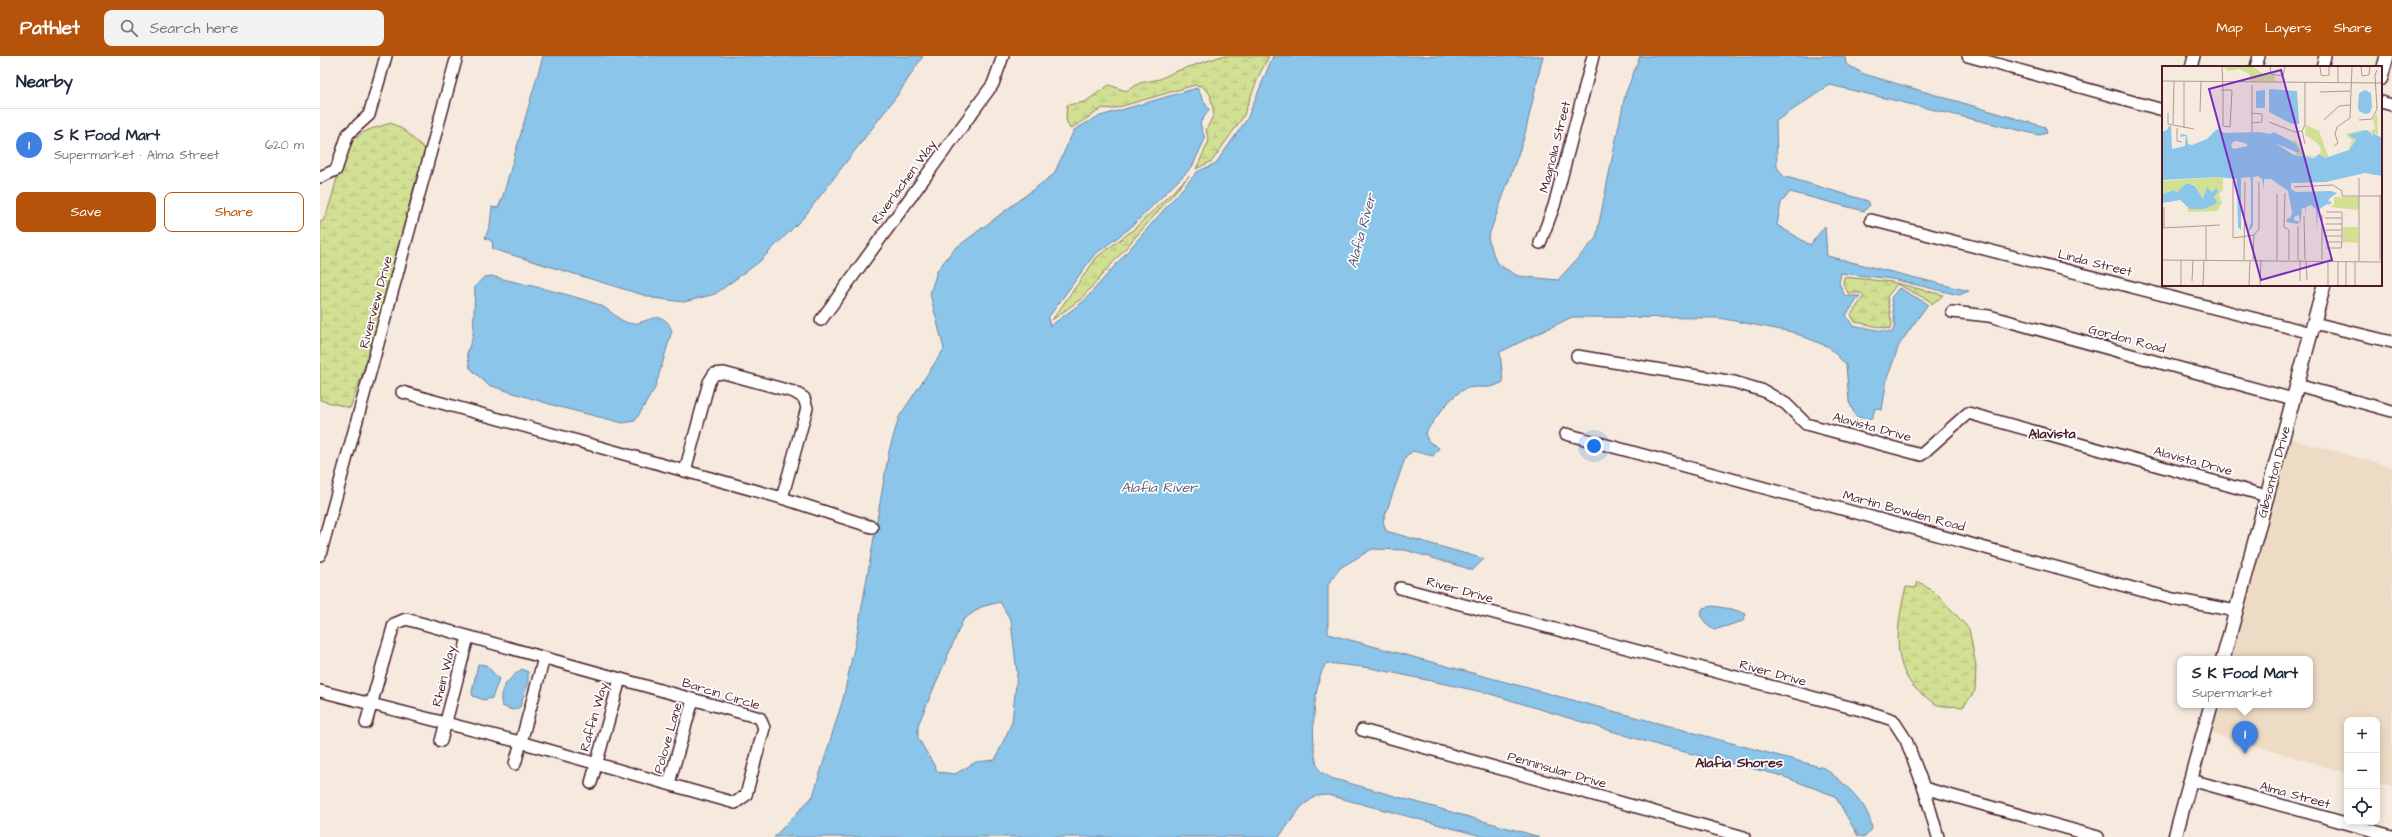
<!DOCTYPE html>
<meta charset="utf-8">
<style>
:root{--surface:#fff;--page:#f2f2f3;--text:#1f2937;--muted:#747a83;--line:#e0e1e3;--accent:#b45309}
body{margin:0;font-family:"Architects Daughter",sans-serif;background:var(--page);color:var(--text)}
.controls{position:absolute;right:12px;bottom:12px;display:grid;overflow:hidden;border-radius:8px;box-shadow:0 2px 10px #0003}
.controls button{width:36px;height:36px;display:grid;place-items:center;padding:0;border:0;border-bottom:1px solid var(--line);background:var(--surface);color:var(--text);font:20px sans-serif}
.you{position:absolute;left:1274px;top:390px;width:14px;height:14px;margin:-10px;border:3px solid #fff;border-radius:50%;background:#1a73e8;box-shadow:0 0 0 6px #1a73e833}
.badge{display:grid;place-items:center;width:26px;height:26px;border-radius:50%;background:var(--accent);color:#fff;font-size:13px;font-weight:700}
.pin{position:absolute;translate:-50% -33px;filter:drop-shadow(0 1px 2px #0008)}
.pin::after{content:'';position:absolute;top:21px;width:14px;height:12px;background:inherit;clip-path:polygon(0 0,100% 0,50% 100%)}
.popup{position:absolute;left:1857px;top:600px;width:136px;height:52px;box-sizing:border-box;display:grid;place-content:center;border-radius:8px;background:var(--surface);filter:drop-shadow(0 1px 3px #0005);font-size:13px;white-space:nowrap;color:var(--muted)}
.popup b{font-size:15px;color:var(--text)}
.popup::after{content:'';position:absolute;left:50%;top:100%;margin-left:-8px;border:8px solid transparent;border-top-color:var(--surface)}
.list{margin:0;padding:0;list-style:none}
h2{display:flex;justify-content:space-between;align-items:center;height:52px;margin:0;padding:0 16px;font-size:17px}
h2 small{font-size:13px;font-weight:400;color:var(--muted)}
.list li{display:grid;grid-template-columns:26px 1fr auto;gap:12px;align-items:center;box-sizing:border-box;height:72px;padding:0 16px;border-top:1px solid var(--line)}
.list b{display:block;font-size:15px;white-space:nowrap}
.list p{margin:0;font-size:13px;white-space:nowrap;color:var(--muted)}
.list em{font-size:13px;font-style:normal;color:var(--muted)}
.actions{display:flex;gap:8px;padding:12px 16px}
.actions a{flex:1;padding:9px 0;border:1px solid var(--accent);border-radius:8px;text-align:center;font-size:14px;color:var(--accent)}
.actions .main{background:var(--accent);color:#fff}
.icon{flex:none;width:22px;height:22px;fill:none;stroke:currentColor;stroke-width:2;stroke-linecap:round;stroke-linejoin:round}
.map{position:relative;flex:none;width:2072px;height:781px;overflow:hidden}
header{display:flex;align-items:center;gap:24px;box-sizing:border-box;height:56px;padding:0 20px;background:var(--accent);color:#fff}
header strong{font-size:19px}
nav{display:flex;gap:22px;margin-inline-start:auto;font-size:14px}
.search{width:280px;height:36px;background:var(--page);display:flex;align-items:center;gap:10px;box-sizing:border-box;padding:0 14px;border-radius:8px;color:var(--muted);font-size:15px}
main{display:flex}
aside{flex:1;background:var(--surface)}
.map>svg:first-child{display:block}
.built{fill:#eedbc5}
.wetland{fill:url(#wetland-marsh);stroke:#8e805f}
.water{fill:#8bc5ea;stroke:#71839e;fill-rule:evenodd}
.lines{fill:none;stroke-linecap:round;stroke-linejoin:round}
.minor-casing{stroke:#4a1f2b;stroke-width:14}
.major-casing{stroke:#4a1f2b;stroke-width:16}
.minor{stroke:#fff;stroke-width:11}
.major{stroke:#fff;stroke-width:13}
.labels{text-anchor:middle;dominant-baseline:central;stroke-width:3.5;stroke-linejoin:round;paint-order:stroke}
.street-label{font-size:13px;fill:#4a1f2b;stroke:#fff}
.water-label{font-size:14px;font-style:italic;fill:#61596e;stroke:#fff}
.neighbourhood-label{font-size:14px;font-weight:bold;fill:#4a1f2b;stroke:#fff}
.inset-road{fill:none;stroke:#b19996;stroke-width:1}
.view{fill:#7b2cbf;fill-opacity:0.15;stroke:#7b2cbf;stroke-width:2}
.inset-edge{fill:none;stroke:#4a1f2b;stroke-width:2}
</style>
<header>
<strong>Pathlet</strong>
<div class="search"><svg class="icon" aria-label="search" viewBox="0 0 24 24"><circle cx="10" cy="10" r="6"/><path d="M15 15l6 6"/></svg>Search here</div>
<nav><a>Map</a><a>Layers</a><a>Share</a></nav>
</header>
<main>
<aside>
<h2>Nearby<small></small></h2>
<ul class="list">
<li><span class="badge" style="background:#3f7fe0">1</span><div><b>S K Food Mart</b><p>Supermarket · Alma Street</p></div><em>620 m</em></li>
</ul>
<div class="actions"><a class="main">Save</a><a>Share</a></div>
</aside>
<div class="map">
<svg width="2072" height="781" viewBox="0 0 2072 781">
<defs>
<pattern id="wetland-marsh" width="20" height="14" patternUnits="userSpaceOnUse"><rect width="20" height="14" fill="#d2e093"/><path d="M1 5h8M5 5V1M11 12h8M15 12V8" fill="none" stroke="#b6c07f"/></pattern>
</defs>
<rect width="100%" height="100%" fill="#f5eadd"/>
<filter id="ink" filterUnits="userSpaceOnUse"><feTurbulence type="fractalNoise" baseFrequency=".025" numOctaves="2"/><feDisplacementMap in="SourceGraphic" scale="8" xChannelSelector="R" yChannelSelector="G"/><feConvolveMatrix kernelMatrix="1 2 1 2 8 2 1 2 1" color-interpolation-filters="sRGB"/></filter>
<g filter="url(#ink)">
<polygon class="built" points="1967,382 2072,411 2072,730 2057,726 2057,664 2027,664 2027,717 1888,676 1895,649 1990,649 1990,603 1908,603"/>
<g class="wetland">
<polygon points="902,0 949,0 939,19 923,61 892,105 876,113 889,85 886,74 894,58 890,38 882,30 875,29 792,53 783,52 750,73 746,64 747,49 765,46 789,29 806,35 820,27 840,23 854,16"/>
<path d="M71 67 84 74 107 95C103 110 95 124 92 138 73 209 57 283 30 352L0 344V166L3 165C16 141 18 89 44 76 52 72 62 70 71 67Z"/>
<polygon points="869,120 761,243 732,264 777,201 813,174"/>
<polygon points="1524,221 1572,226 1623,239 1612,249 1610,245 1577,228 1567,241 1572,269 1570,273 1535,266 1531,259 1544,240 1541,237 1528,237 1523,227"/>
<path d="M1598 525 1619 540 1649 573 1656 610 1655 635 1643 651C1635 650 1626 651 1618 649 1613 648 1608 642 1603 639 1569 615 1577 566 1586 531L1596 532Z"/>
</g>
<g class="water">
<polygon points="223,0 603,0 579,37 484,161 439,206 395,238 364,246 333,242 179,195 173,193 172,185 165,182 170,169 172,151 178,152 182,143"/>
<path d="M953 0H1223L1204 82 1168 182 1176 206 1184 212 1198 220 1238 224 1276 182 1305 39 1320 0H1525L1526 8 1544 18 1725 71 1727 77 1719 79 1510 29 1456 65 1457 111 1463 120 1548 145 1550 149 1544 155 1470 136 1461 147 1457 169 1490 189 1505 170 1507 200 1649 235 1639 239 1572 223 1521 217 1519 227 1525 240H1540L1526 259 1532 269 1572 277 1575 269 1571 242 1579 232 1608 248 1579 289 1567 323 1562 354 1555 352 1552 363 1536 361 1529 346 1526 309 1509 291 1472 276 1399 262 1252 261 1180 296 1183 326C1167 335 1163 329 1148 332 1131 337 1115 364 1105 377L1108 385 1119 392 1113 400 1093 395 1086 400 1063 465 1066 475 1164 503 1153 514 1085 494 1052 493 1020 512 1008 529V578L1504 712C1524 727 1549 747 1552 773L1545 781 1538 780 1515 740 1459 719 1344 691 1167 637 1051 612 1007 607C993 619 989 697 999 713 1001 717 1007 719 1011 722L1220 781H1165L1008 739 996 740 982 750 959 781H454L493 740 523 643 537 579 569 395 579 361 624 293 610 238 617 215 633 194 734 118 754 74 777 61 877 32 889 54 880 67 885 83 872 111 810 172 774 199 728 262 730 270 764 245 877 116 896 107 927 63ZM680 546 691 565 697 618 692 666 675 704 656 706 635 718 618 716 598 682V669L643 564 661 551Z"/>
<path d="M171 220C206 229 243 236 277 248 289 252 296 263 308 267 325 271 342 248 352 275L335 332 315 365 303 367 239 351 168 329 150 312 147 297 153 280 155 230 164 221Z"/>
<polygon points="1392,550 1412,553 1426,558 1423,565 1394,574 1387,569 1380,559 1383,552"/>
<polygon points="158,608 166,609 179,623 172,642 164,644 153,640 152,636"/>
<path d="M202 613 208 616V625L200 651 192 654 182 650C177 633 189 623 202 613Z"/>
</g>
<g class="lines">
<g class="minor-casing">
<g id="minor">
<polyline points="1648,0 1843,54"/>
<polyline points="1871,11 1874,0"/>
<polyline points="1936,11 1939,0"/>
<polyline points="2002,11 2005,0"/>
<polyline points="2061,46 2072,49"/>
<polyline points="0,121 16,114 28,78 49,59 66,0"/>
<polyline points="1551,164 1991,277"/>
<polyline points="1220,187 1234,150 1273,0"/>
<polyline points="1632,256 1669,260 1973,343"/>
<polyline points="501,264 673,28 683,0"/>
<polyline points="1994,267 2072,286"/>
<polyline points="1257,300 1414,326 1444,335 1466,348 1486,368 1601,399 1648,357 1947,440"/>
<polyline points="1977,329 2072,355"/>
<polyline points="82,336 462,442 552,471"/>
<polyline points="1246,378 1853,543 1916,555"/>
<polyline points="365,415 389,326 394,318 404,317 474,336 484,342 487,352 462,442"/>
<polyline points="0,499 137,0"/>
<polyline points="1080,532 1552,657 1573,664 1586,684 1604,732 1778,781"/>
<polyline points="0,635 200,686 415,747 426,739 444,672 440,662 86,563 74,568 46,667"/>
<polyline points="1042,674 1424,781"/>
<polyline points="121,685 148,581"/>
<polyline points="195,708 224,602"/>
<polyline points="1871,724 2072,780"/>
<polyline points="271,727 300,623"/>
<polyline points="349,727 373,644"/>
<polyline points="1604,732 1618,781"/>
</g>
</g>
<g class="major-casing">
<g id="major">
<polyline points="2061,22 2067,0"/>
<polyline points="1903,603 2004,229"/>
<polyline points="1855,781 1891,649"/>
</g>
</g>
<use href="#minor" class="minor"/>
<use href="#major" class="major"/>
</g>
</g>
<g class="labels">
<g class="street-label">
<text transform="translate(1235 91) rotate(-76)">Magnolia Street</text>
<text transform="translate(584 126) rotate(-54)">Riverlachen Way</text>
<text transform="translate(1775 207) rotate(14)">Linda Street</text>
<text transform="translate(56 246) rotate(-75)">Riverview Drive</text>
<text transform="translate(1807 283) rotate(15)">Gordon Road</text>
<text transform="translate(1552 371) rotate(15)">Alavista Drive</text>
<text transform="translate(1873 405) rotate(15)">Alavista Drive</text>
<text transform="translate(1954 416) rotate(-75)">Gibsonton Drive</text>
<text transform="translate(1584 455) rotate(15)">Martin Bowden Road</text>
<text transform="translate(1140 534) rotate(15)">River Drive</text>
<text transform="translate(1453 617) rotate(15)">River Drive</text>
<text transform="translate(124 620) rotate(-76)">Rhein Way</text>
<text transform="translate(401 638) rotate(17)">Barcin Circle</text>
<text transform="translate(274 661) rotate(-74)">Raffin Way</text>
<text transform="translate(348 682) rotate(-74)">Polove Lane</text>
<text transform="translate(1237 714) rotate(16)">Penninsular Drive</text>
<text transform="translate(1975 739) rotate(15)">Alma Street</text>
</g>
<g class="water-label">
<text transform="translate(1042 175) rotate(-75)">Alafia River</text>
<text x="839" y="432">Alafia River</text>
</g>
<g class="neighbourhood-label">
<text x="1732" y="378">Alavista</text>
<text x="1419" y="707">Alafia Shores</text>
</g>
</g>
<g transform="translate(1842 10)">
<rect width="220" height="220" fill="#f5eadd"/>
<path d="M172 131H197V144L168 141 172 138Z" fill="#d2e093"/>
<path d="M90 0 101 8 113 9V16L88 15 87 8 77 3 66 5 62 1ZM215 47 216 68 211 67 210 70 209 66 204 64 185 69 194 74 186 85 190 74 183 68 200 64H205L209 65 213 62 211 53ZM144 59 157 65 167 92 158 90 159 83 155 77 143 69ZM131 74H133L144 89 157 90 146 91 132 88 138 85ZM55 111 61 112V124L57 128 60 137 55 145 27 146 25 142 42 143 56 137 52 131 56 126 55 121 50 126 45 121 41 133 33 119 25 117 14 127 11 124 0 128V115Z" fill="#d2e093"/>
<path d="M181 161H196V177L181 176Z" fill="#d2e093"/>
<path d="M107 23 135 25 137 58H130L107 46ZM103 24V42H94V25ZM203 24 209 27 210 40 208 47 203 48 197 45 196 41 197 27ZM7 60H9L10 83 23 80 24 70 18 71 19 68 25 69 26 78 30 79 45 73 55 63 63 67 97 66 108 68 112 66 133 77 138 85 136 87 113 77 132 89 152 92 157 88 163 92 187 84 194 74 186 69 204 64 209 67 210 71 211 67 220 72V110L203 107 164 116 129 117V123L134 126 169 125 175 127 168 132 166 136 169 135V138H166L168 140 165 138 156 144 155 164 154 143 149 139 144 141V150L143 142H140L138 161 137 149 132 151 133 155H137L136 158 125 156 124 154 129 151 130 146 126 125 109 113H102V123L100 113 96 110 91 111V160L86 166 89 156V116L88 111 79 112V164L76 161 75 113 55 111 0 114V66L5 64ZM73 75 83 77 86 80 71 83 69 78ZM25 117 33 120 41 133 45 121 50 126 55 121 56 126 52 131 56 137 42 143H28L18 134 0 137V128L12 124 14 127Z" fill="#8bc5ea" fill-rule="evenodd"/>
<path class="inset-road" d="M108 0 109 8 121 10 123 0M158 0 159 9 162 10 167 9V0M176 0V16M199 0 200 10 207 9 208 0M0 15 220 17M22 16V62M59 24H69L70 25 68 61 61 60V24L60 0M158 26 188 25M38 46 39 16M6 47V58L32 63M162 54 177 40 188 39M197 54 210 53 215 43 213 9 215 4M107 56 133 66 140 65 143 59V16M90 57 100 56V48L90 47M11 58 12 15M15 62V75L20 76M140 65 143 78M90 66V19M172 80 176 77 173 68 175 61 188 52 190 0M71 115V172L92 169M132 121 171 119 180 125V130H220M123 127 122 161 127 164V194M115 128V194M218 129V194M2 141V162M142 150 143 194M163 152H180M164 158H180M44 160V194M136 160V194M0 162 58 159M164 164H180M164 170H180M164 176H180M164 182H179L180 176V146H164M0 194 220 196M82 194 83 116M91 194 92 169 97 163V116M138 194V215M160 194V149M144 195 145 214M197 195V112M30 215 31 194M19 220V194M41 220 42 194M87 220 88 194M98 220 99 194M166 220V196M176 220V196M184 220V196M193 220V196"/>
<path class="view" d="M119 4 170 194 99 214 47 23Z"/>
<rect width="220" height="220" class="inset-edge"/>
</g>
</svg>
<div class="controls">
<button>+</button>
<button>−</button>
<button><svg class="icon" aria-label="locate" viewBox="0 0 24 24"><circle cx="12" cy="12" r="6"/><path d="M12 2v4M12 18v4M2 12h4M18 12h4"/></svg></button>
</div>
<div class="you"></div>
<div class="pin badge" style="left:1925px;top:698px;background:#3f7fe0">1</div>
<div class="popup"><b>S K Food Mart</b>Supermarket</div>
</div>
</main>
